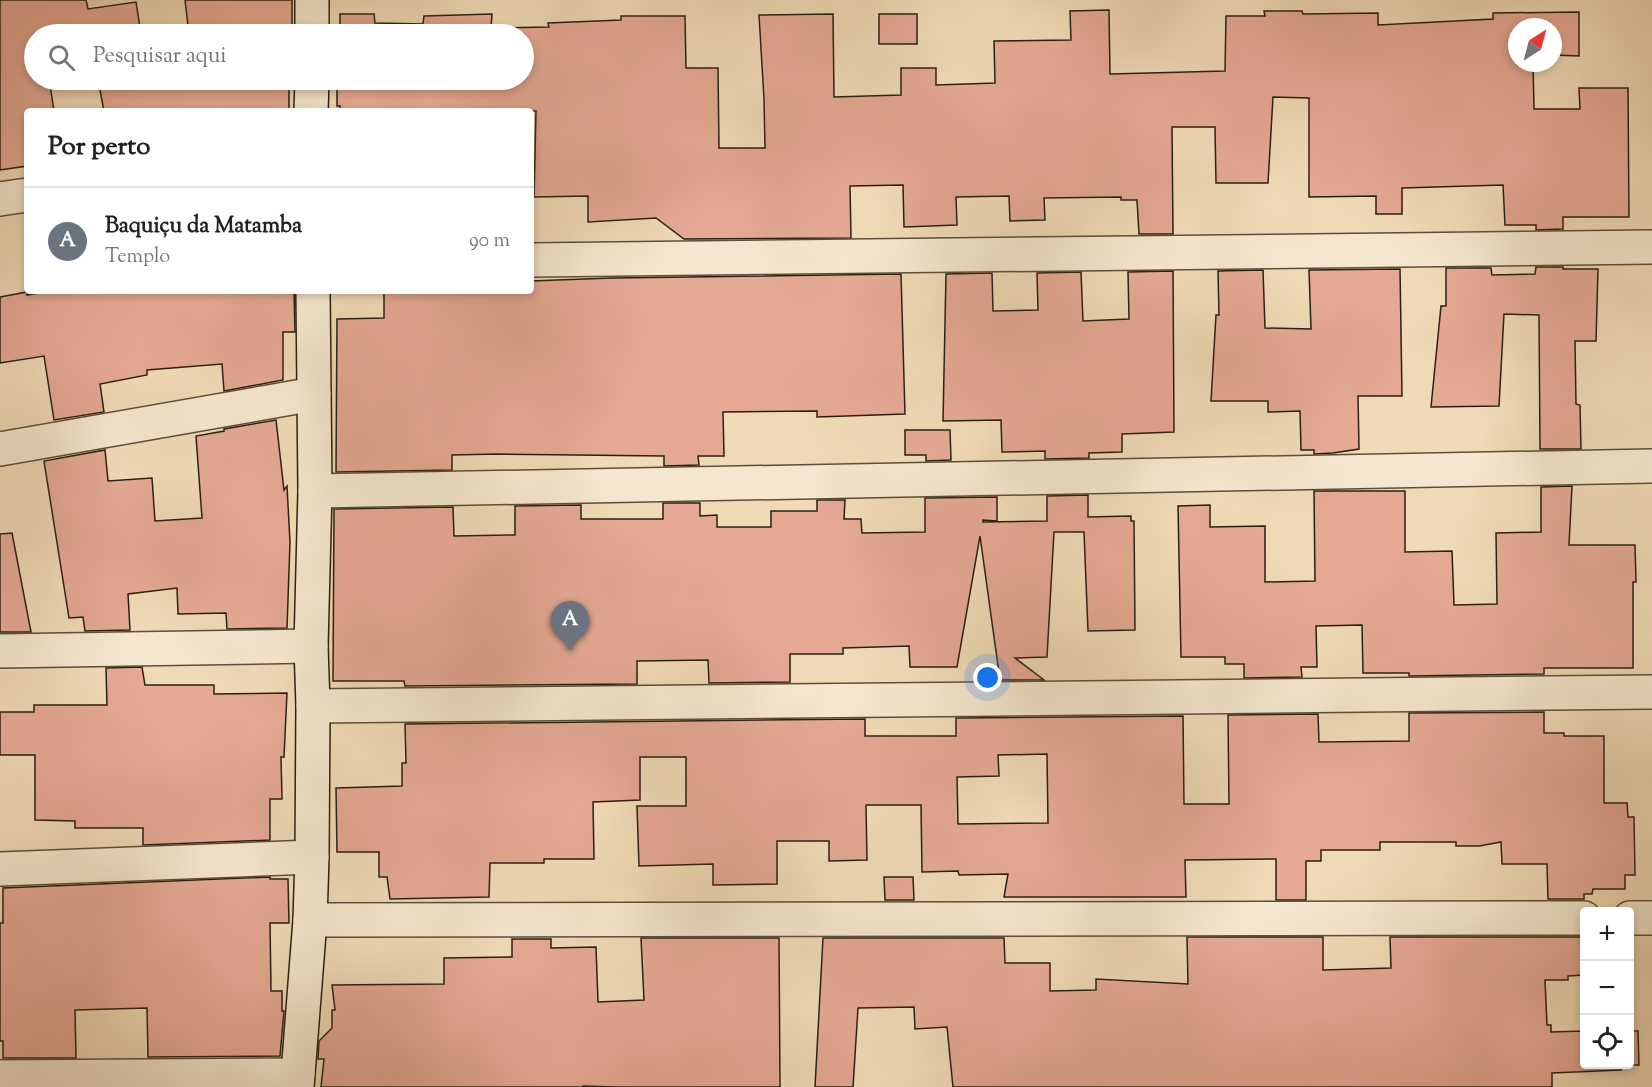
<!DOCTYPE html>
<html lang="pt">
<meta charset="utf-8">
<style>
:root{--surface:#fff;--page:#f2f2f2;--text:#202124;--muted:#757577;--line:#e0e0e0;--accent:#1a73e8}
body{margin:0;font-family:"Sorts Mill Goudy",serif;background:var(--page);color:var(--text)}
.controls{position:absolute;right:18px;bottom:18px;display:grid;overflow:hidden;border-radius:6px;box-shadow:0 3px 9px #0003}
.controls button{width:54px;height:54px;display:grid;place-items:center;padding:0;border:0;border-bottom:2px solid var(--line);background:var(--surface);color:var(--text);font:30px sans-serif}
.compass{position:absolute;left:1508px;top:18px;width:54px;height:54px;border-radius:50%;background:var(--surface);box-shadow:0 3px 9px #0003;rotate:36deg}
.you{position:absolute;left:988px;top:678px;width:21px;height:21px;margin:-15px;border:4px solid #fff;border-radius:50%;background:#1a73e8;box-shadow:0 0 0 9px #1a73e833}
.badge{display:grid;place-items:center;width:39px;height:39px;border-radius:50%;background:var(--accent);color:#fff;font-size:20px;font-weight:700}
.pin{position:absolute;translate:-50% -50px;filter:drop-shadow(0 2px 3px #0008)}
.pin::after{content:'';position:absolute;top:32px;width:21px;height:18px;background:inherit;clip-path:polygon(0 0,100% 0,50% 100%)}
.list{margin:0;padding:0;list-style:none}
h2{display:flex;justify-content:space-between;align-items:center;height:78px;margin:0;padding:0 24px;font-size:26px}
h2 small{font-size:20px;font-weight:400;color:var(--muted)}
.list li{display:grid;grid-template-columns:39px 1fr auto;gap:18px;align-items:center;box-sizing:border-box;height:108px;padding:0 24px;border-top:2px solid var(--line)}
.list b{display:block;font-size:22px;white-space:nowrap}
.list p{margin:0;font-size:20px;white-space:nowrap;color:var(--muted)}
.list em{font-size:20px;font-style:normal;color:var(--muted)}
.icon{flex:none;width:33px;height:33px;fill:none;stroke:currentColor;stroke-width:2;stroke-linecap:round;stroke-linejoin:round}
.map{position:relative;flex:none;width:1652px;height:1087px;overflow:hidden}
.search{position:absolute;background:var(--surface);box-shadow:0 3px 9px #0003;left:24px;top:24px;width:510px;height:66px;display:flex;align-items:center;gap:15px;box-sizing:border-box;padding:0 21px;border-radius:33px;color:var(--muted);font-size:22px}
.panel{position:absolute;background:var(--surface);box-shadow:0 3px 9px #0003;left:24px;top:108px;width:510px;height:186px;border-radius:6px}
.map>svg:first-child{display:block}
.building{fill:#e5a993;stroke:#291f12;stroke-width:1.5;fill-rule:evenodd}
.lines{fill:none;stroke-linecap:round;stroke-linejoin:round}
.street-casing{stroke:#5b4e3b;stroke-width:36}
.secondary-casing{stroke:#291f12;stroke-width:36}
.street{stroke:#f5e7cf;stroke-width:33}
.secondary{stroke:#f5e7cf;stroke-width:33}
</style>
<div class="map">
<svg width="1652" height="1087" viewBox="0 0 1652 1087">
<rect width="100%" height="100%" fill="#f0dab5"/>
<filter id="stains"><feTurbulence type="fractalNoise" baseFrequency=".00333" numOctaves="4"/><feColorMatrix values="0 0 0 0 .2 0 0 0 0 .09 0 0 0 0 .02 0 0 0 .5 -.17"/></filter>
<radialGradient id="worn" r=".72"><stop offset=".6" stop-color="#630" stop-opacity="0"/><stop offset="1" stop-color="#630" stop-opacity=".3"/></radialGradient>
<g class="building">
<polygon points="0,0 86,0 88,9 136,2 141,34 34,34 34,80 84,80 50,85 54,111 27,111 27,166 0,170"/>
<polygon points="185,0 292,0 292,26 289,26 289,34 189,34"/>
<polygon points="1109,10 1110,74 1225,71 1226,16 1265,16 1264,11 1302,11 1303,14 1378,13 1378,25 1493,19 1493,13 1579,12 1579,56 1553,55 1553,27 1517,27 1517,63 1533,63 1534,109 1580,109 1579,88 1628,88 1629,217 1563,217 1563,229 1536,230 1536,225 1505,225 1503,185 1402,188 1402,214 1376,214 1376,196 1309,197 1309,98 1273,97 1268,183 1216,183 1215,127 1172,127 1173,234 1139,234 1137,200 1121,200 1121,197 1044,198 1045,220 1010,221 1009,196 956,197 957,225 904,227 903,185 850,186 851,238 684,239 656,218 588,222 588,196 534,197 536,111 340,111 340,106 337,106 337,80 524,80 524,34 340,34 340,14 374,14 375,23 423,24 424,16 492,14 491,28 549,27 548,23 621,20 621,16 685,16 686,68 718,68 719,148 765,148 764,99 759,15 833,14 834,97 901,95 901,68 936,68 936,85 995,83 994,41 1071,40 1070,11"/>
<rect x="879" y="14" width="38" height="30"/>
<polygon points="98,80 289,80 289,111 104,111"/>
<polygon points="1536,267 1563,267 1563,269 1598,269 1596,341 1575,341 1576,404 1580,405 1581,449 1540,449 1539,315 1504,314 1499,406 1431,407 1441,306 1446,306 1446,268 1491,268 1492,275 1535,274"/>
<polygon points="1400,269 1402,396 1358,396 1359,449 1333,453 1314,454 1314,450 1301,450 1300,411 1268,412 1268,401 1211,401 1216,315 1219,315 1218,271 1263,270 1265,328 1311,329 1309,270"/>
<polygon points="1173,271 1174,432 1122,434 1122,452 1089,453 1089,458 1045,459 1045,451 1002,452 1001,420 943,421 946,274 992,273 993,311 1038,310 1037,273 1081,272 1083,321 1129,319 1128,272"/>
<polygon points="901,274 905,414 817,417 817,411 723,412 724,456 698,456 699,465 664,466 664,456 497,454 452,455 452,470 336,472 337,319 384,318 384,291 531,291 531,281 611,278"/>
<polygon points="49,291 294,291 295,332 283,332 283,380 224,391 222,364 147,370 147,375 100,384 104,412 54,420 44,356 0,363 0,297 27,292 27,295"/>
<polygon points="276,420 284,490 287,486 290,542 287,628 227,629 226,613 178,614 177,588 128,594 130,630 85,631 83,617 69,618 44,461 105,450 108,481 152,478 155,521 202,518 196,436 224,431 224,429"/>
<polygon points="905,430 950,430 951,460 926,461 926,455 905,455"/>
<polygon points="1572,486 1569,545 1635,545 1636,582 1633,582 1633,668 1544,668 1544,674 1409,676 1409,673 1363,673 1362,625 1316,626 1317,667 1301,667 1302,677 1244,678 1244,664 1225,664 1225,657 1181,657 1178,506 1210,505 1210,527 1265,526 1265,582 1315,581 1314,491 1405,491 1405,552 1452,551 1454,605 1497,604 1496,533 1541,532 1541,487"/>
<polygon points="1088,495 1088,517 1131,516 1131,521 1134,521 1135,630 1088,631 1084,532 1054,532 1047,657 1015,658 1044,680 1000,680 980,536 957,667 910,667 909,646 843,648 843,654 790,654 790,682 709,683 708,660 637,661 637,684 405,686 404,681 333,681 334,509 453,507 454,536 515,535 515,506 581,505 581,519 663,519 663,503 700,503 700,516 717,515 717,527 771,527 771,511 817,511 817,500 845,500 844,519 861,519 862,533 925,532 925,498 997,497 997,521 983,520 983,522 1047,521 1047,496"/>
<polygon points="12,533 31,632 0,632 0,534"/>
<polygon points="142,667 145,685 214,685 214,694 287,693 284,757 281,757 282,799 270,799 270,840 143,845 143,828 75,828 75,821 35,820 35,755 0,755 0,712 34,712 34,705 107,705 106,668"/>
<path d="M1544 712V733H1564V736H1604V803H1627L1628 817H1634L1635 875H1625V889H1593L1592 894H1584V899H1548L1547 864H1502L1501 842 1479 846H1456V842H1380V850H1321V861H1306V900H1276V859L1185 860 1186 897H1004L1008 874 959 875 958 871 922 872 921 805H866L867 860 829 861V841H777V884L713 885V864L639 866 637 806H686V757H640V800L593 802 594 859H544V863H490L489 897 390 899 387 877H379V852H337L336 788 402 786V763H406L405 724 865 719V736H956V718L1183 716 1184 804H1229L1228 715 1318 714 1319 742 1409 741V713ZM1047 754 1048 823 958 824 957 777 999 776 998 755Z"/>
<polygon points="270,877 270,879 288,879 289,923 270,923 271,991 282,991 282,1011 284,1011 280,1056 148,1057 147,1008 75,1010 76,1058 3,1058 3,1041 0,1041 0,923 3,923 3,888"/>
<polygon points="884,877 913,877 914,900 885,900"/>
<polygon points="1187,937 1323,937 1323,970 1391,968 1390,937 1584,937 1584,975 1568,976 1568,980 1545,980 1547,1025 1551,1025 1551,1032 1584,1031 1584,1065 1629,1065 1629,1031 1638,1031 1639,1065 1621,1065 1621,1070 1552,1073 1552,1087 953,1087 947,1027 915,1029 914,1007 858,1008 853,1087 815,1087 823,938 1004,938 1005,963 1050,963 1050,991 1096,990 1096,979 1188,984"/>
<polygon points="641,938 779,938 780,1087 617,1087 583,1086 583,1087 321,1087 324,1059 318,1059 319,1041 332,1028 332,1010 335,1010 332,985 444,984 444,958 512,957 512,939 551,939 551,948 596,947 598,1002 644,1000"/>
</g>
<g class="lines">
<g class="street-casing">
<g id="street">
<polyline points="0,199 27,195"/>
<polyline points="531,260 1652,247"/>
<polyline points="0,449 314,394"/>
<polyline points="315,491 1652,466"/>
<polyline points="0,651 311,646"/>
<polyline points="313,706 1652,692"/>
<polyline points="0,869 312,857"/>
<polyline points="1630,918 1652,918"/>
<polyline points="310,920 1584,918"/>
<polyline points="0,1077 298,1075"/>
</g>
</g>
<g class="secondary-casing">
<g id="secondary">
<polyline points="312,34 312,0"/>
<polyline points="311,111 312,80"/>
<polyline points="297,1087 310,920 312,857 313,706 311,646 315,491 313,291"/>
</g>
</g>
<use href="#street" class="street"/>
<use href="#secondary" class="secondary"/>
</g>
<rect width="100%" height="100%" filter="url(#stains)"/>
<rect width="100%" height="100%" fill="url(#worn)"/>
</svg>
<div class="controls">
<button>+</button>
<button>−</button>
<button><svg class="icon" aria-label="locate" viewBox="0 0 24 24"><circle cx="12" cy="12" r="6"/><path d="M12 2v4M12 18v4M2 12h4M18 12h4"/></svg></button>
</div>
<svg class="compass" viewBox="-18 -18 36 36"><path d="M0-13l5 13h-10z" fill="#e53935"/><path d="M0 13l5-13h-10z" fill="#757577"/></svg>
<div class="you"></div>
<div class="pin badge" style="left:570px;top:651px;background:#6b7280">A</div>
<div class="search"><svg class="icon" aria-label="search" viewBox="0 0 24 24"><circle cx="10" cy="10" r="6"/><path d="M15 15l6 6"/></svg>Pesquisar aqui</div>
<section class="panel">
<h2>Por perto<small></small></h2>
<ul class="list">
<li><span class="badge" style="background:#6b7280">A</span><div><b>Baquiçu da Matamba</b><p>Templo</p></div><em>90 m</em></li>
</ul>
</section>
</div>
